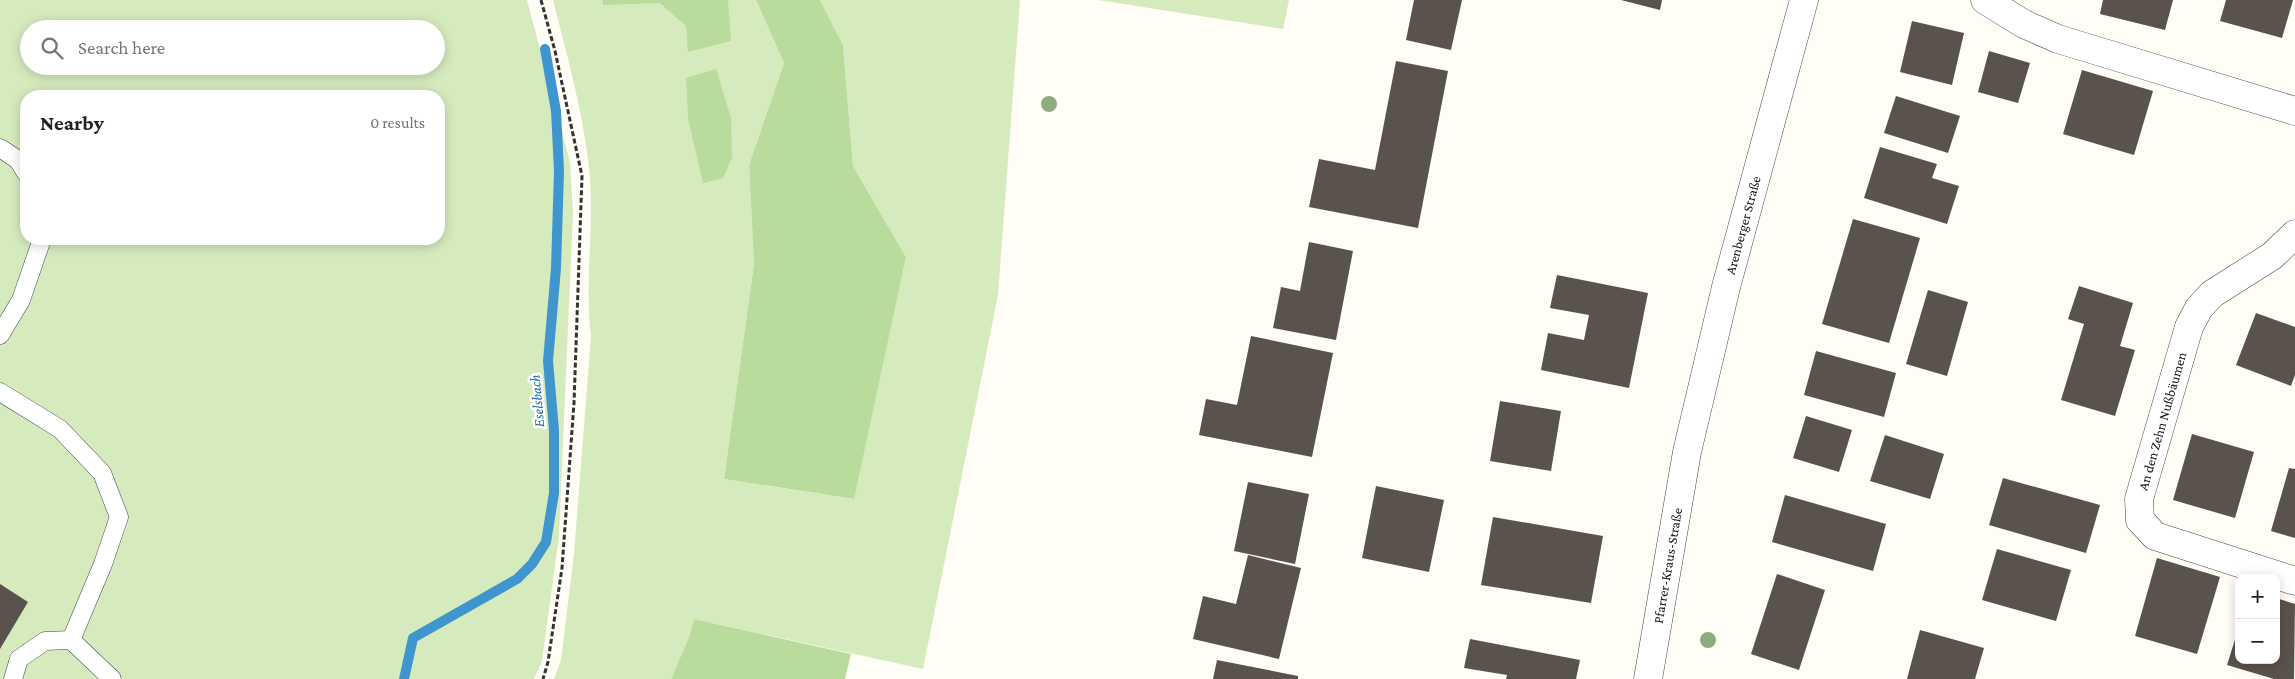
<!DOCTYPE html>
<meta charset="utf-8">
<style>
:root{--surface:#fff;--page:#f2f2f2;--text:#202124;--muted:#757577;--line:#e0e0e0}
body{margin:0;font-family:"Crimson Pro",serif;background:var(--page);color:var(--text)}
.controls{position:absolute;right:15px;bottom:15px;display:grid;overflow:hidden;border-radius:10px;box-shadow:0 2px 12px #0003}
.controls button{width:45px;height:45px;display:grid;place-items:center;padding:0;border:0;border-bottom:1px solid var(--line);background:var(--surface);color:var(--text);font:25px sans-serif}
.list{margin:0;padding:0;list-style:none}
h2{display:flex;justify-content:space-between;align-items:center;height:65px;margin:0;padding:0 20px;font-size:21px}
h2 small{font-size:16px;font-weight:400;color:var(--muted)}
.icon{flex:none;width:28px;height:28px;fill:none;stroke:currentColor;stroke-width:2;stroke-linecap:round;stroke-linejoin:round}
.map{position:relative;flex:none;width:2295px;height:679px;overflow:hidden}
.search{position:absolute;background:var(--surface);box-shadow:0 2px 12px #0003;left:20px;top:20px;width:425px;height:55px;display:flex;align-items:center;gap:12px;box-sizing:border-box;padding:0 18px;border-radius:28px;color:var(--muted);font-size:19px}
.panel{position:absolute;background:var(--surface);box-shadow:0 2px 12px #0003;left:20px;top:90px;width:425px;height:155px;border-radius:20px}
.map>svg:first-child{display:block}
.green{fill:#d5ebbd;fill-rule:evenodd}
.forest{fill:#b9dc9c}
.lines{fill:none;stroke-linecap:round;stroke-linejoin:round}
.stream{stroke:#3f96cf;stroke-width:10}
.building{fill:#5a524d}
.service-casing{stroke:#444;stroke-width:19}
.minor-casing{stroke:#444;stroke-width:29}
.tertiary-casing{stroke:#444;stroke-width:29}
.path{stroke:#333;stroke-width:3;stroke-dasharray:5 2.5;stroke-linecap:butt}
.service{stroke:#fff;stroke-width:18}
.minor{stroke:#fff;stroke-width:28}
.tertiary{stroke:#fff;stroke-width:28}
.tree{fill:#8dad7f}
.labels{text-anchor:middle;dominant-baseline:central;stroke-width:5;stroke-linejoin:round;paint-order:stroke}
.street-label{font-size:14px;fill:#111;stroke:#fff}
.water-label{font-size:15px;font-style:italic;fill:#1768a6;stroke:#fff}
</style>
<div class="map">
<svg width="2295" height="679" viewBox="0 0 2295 679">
<rect width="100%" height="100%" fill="#fffdf5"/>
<g class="green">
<path d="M0 0H527L570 162 573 212 559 536 542 661 534 679H0ZM29 29H436V66H29ZM26 96H439V239H26Z"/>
<path d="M553 0H756L784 63 749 165 754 264 724 479 853 499 906 257 853 166 843 45 820 0H1020L998 295 923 669 694 619 689 637 671 679H554L561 660 574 554 591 336C584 281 595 224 589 168 583 112 567 55 553 0Z"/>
<polygon points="1098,0 1289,0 1283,29"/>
</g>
<g class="forest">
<polygon points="603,0 728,0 731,41 688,52 686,26 660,3 603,5"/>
<polygon points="756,0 820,0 843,45 853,166 906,257 854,499 724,479 754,264 749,165 784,63"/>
<polygon points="716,69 731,118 732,158 723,178 703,183 688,119 686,78"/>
<polygon points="694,619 851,654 845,679 671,679 689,637"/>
</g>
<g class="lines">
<polyline class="stream" points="404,679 413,638 517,579 532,564 546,542 554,493 554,430 548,361 556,268 559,171 556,111 545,49"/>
</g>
<g class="building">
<polygon points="1414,0 1462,0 1451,50 1406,40"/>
<polygon points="1621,0 1662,0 1660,10"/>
<polygon points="2103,0 2173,0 2165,30 2100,14"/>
<polygon points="2226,0 2293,0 2282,38 2220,21"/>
<polygon points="1912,21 1964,33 1952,85 1900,72"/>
<polygon points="1989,51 2030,63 2018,103 1978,92"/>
<polygon points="1396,61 1448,71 1418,228 1309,207 1319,159 1375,170"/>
<polygon points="2082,70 2153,91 2134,155 2063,134"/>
<polygon points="1896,96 1960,116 1948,153 1884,133"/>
<polygon points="1880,147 1937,164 1932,178 1959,186 1947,224 1864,198"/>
<polygon points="1853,219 1920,238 1889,343 1822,324"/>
<polygon points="1309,242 1353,251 1336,340 1273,328 1281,287 1300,291"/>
<polygon points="1557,275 1648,293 1629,388 1541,370 1548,333 1584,340 1589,315 1550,308"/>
<polygon points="2079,286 2133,303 2120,346 2135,350 2115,416 2061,400 2084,324 2068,319"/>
<polygon points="1928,290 1968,302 1947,376 1906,364"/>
<polygon points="2256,313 2295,327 2295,375 2291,386 2236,365"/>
<polygon points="1251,336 1333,353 1312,457 1199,435 1206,399 1237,405"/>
<polygon points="1816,351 1896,373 1884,417 1804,395"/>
<polygon points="1500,401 1561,411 1551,471 1490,461"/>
<polygon points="1806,416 1852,430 1839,472 1793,458"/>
<polygon points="2192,434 2254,452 2235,518 2173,500"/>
<polygon points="1885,435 1944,454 1930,499 1870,481"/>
<polygon points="2289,468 2295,469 2295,538 2271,531"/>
<polygon points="2003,478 2100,505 2086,553 1989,525"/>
<polygon points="1248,482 1309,494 1295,564 1234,551"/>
<polygon points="1376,486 1444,500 1429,572 1362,558"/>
<polygon points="1785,495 1886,524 1873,571 1772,542"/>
<polygon points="1493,517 1603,536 1591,603 1481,585"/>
<polygon points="1997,549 2071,570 2056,621 1982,600"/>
<polygon points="1248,555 1301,568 1279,659 1193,639 1203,596 1236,604"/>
<polygon points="2157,558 2220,577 2197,654 2135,636"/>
<polygon points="1777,574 1825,590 1799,670 1751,654"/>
<polygon points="0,584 28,602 0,649"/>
<polygon points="2276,598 2295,604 2294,679 2274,679 2227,665 2238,630 2239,660 2276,660"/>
<polygon points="1920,630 1984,648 1975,679 1907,679"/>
<polygon points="1470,639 1580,660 1576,679 1506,679 1507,675 1464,668"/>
<polygon points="1217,660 1298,676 1298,679 1213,679"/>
</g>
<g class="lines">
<g class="service-casing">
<g id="service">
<polyline points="0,148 18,160 26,173"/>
<polyline points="0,335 21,300 42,239"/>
<polyline points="0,392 60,429 102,473 119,517 103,564 71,640"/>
<polyline points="13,679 19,659 45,641 71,640 112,679"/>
</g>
</g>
<g class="minor-casing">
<g id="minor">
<polyline points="1985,0 2024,24 2058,39 2295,111"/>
<polyline points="2295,234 2272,256 2212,294 2199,308 2189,327 2139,499 2140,520 2155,536 2295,581"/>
</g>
</g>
<g class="tertiary-casing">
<g id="tertiary">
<path id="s1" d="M1648 679 1687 452 1726 287 1804 0"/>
</g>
</g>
<polyline class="path" points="541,0 555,51 582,176 574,403 562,568 548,662 543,679"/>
<use href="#service" class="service"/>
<use href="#minor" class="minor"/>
<use href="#tertiary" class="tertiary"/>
</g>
<g class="tree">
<circle cx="1049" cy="104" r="8"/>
<circle cx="1708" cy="640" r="8"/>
</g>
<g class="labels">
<g class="street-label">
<text stroke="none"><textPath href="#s1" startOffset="464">Arenberger Straße</textPath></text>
<text transform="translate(2162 421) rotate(-74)">An den Zehn Nußbäumen</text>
<text stroke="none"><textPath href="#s1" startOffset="115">Pfarrer-Kraus-Straße</textPath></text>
</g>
<g class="water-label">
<text transform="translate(537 401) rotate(-95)">Eselsbach</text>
</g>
</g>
</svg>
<div class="controls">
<button>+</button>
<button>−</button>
</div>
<div class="search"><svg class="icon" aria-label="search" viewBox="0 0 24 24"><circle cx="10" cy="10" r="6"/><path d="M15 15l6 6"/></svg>Search here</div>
<section class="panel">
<h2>Nearby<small>0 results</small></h2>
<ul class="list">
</ul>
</section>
</div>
